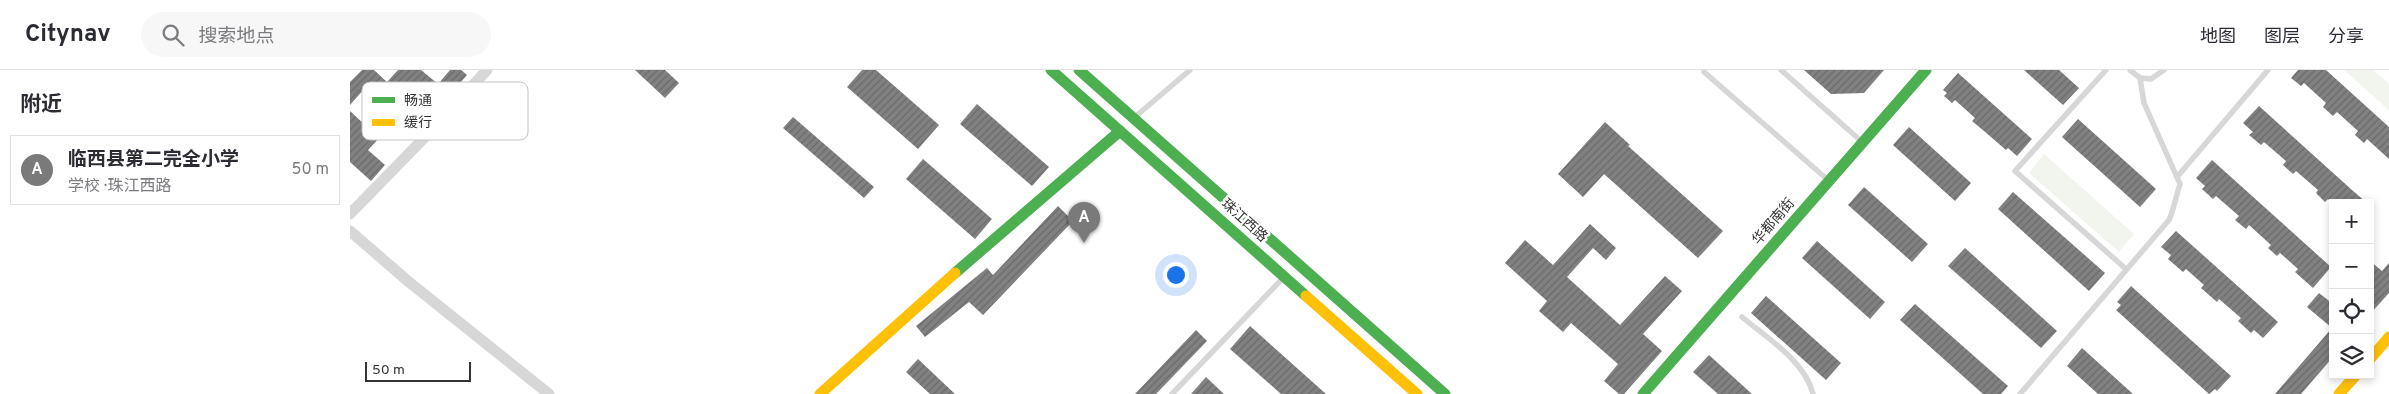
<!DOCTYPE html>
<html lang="zh">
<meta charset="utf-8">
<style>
:root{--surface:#fff;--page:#f7f7f7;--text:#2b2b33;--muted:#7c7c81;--line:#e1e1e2;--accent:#7a7a7a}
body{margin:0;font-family:Overpass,"Noto Sans SC",sans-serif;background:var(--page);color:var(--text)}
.controls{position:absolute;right:15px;bottom:15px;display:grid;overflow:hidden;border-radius:0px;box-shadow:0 2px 8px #0003}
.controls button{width:45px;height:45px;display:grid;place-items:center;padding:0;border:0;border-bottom:1px solid var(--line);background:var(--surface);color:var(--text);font:25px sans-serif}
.scale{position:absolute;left:15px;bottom:12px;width:106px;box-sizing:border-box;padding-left:5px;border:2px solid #333;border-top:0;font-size:14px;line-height:18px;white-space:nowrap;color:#333;-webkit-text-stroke:4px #fff;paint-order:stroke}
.you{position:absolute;left:825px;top:204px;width:18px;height:18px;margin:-12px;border:4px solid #fff;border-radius:50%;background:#1a73e8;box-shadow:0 0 0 8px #1a73e833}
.badge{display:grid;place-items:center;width:32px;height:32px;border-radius:50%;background:var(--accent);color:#fff;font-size:16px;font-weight:700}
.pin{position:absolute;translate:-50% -41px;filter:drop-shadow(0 1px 2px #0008)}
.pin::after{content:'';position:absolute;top:26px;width:18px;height:15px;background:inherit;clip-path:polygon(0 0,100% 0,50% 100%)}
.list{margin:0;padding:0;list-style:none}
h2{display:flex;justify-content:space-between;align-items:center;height:65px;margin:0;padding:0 20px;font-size:21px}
h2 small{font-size:16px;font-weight:400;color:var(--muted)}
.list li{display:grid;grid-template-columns:32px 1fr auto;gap:15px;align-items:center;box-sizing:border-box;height:70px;margin:0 10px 10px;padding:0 10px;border:1px solid var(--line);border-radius:0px}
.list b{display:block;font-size:19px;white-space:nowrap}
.list p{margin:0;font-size:16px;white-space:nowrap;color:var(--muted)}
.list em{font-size:16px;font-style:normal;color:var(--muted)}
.icon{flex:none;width:28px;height:28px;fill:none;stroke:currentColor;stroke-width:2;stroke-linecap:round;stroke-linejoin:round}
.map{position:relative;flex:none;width:2039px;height:324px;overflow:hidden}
header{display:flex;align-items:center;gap:30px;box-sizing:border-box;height:70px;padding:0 25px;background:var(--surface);border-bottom:1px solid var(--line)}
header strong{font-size:24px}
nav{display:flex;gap:28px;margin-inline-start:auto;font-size:18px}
.search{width:350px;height:45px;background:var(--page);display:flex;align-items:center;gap:12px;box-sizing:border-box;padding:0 18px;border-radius:28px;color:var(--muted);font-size:19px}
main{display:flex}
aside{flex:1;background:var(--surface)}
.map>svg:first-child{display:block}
.grass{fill:#f1f5ed}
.building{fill:url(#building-hatch)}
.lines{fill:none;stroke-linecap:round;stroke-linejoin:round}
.lane{stroke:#d7d7d7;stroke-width:5.5}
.street{stroke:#d7d7d7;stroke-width:11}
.fast{stroke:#4caf50;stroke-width:11}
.slow{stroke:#ffc107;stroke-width:11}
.labels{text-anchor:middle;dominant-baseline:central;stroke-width:5;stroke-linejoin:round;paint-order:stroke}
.street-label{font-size:14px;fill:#333;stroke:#fff}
.key{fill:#fff;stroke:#c2c2c2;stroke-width:1}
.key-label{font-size:14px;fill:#333}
</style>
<header>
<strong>Citynav</strong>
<div class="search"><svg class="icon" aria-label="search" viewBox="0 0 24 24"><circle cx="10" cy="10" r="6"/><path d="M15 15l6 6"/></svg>搜索地点</div>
<nav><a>地图</a><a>图层</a><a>分享</a></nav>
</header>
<main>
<aside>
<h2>附近<small></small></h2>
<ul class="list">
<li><span class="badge">A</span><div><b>临西县第二完全小学</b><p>学校 · 珠江西路</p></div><em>50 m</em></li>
</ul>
</aside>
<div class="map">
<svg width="2039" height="324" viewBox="0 0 2039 324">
<defs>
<pattern id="building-hatch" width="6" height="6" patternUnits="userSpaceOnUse" patternTransform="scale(1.25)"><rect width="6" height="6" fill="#818181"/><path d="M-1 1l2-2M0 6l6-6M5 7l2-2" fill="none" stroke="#6a6a6a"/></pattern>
</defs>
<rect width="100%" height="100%" fill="#fff"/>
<g class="grass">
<polygon points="1994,0 2023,0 2039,14 2039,40"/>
<polygon points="1694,84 1784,164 1769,182 1679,103"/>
</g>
<g class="building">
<polygon points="12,0 24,0 37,12 48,0 71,0 88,14 100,0 111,0 117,5 66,64 15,18 0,35 0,12"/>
<polygon points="285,0 315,0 329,13 315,28"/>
<polygon points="512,0 526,0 589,55 568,79 497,17"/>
<polygon points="1454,0 1534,0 1514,23 1481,24"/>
<polygon points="1674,0 1709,0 1729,18 1713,35"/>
<polygon points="1948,0 1976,0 2039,57 2039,89 2017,69 2014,73 2005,65 2008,61 1987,42 1983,46 1973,37 1976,33 1954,13 1951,16 1941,8"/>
<polygon points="1608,3 1682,69 1667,86 1658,78 1656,80 1634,61 1622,51 1625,48 1605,30 1602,33 1594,26 1597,23 1593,20"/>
<polygon points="627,34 699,97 682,116 610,54"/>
<polygon points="1909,36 2002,120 2017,133 1982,133 1978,129 1975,132 1966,123 1968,120 1946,101 1943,104 1933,95 1936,91 1914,72 1911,75 1899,65 1903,62 1893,53"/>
<polygon points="0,41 29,68 18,80 35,95 21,111 0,92"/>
<polygon points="443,47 524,117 514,128 433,58"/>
<polygon points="1728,49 1806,119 1790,137 1712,67"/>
<polygon points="1255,52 1280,75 1278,76 1373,161 1348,188 1254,104 1233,127 1208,104"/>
<polygon points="1559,57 1621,113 1605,131 1543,75"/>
<polygon points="573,89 642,149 625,169 556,109"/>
<polygon points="1862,90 1981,197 1963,218 1945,202 1948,199 1930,183 1927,186 1918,178 1921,175 1899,155 1896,159 1885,150 1889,146 1866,126 1863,129 1852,119 1855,116 1846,108"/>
<polygon points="1514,117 1578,174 1562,192 1498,135"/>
<polygon points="1663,122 1755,203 1739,221 1648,139"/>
<polygon points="708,136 723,151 633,245 619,232 575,267 566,256 637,198 643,205"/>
<polygon points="1240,154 1266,178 1256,190 1243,178 1217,207 1270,255 1315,206 1332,221 1293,264 1312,281 1274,324 1269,324 1254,311 1268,294 1221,253 1213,262 1189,241 1197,231 1155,193 1175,170 1203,195"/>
<polygon points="1826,161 1928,252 1913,268 1904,260 1901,263 1888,251 1891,248 1869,229 1867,232 1851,218 1854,215 1836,199 1833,202 1818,189 1821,185 1811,177"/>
<polygon points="1467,171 1535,232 1520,249 1452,188"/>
<polygon points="1615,178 1707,261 1691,278 1598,196"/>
<polygon points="2020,191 2032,201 2039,193 2039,223 2020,244"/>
<polygon points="1781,216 1881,306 1867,321 1865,319 1859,324 1766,240 1771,235 1767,232"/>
<polygon points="1969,223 1983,234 1983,287 1951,324 1925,324 1982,258 1957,237"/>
<polygon points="1416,226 1491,293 1476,310 1401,243"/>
<polygon points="1565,234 1658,316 1651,324 1633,324 1550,250"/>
<polygon points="900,256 976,324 931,324 880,279"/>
<polygon points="846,260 857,271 806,324 785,324"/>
<polygon points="1732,278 1783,324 1748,324 1717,296"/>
<polygon points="1359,285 1402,324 1368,324 1343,302"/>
<polygon points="568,289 605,324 580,324 556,302"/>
<polygon points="856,307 874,324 841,324"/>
</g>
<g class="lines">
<g class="lane">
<polyline points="1431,0 1511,71"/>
<polyline points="1756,0 1665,101 1776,199"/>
<polyline points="1354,2 1478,110"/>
<polyline points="1790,8 1801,9 1814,0"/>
<polyline points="785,47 840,0"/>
<polyline points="1827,107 1918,0"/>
<path d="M1392 247C1417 268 1455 291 1463 324"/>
<polyline points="822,324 933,208"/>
<path d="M1670 324 1819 150C1824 139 1826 126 1830 114L1794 33 1790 8 1780 0"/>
</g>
<g class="street">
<polyline points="0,144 78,64 137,0"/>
<polyline points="0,161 59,212 199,324"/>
</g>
<g class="fast">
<polyline points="701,0 956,226"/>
<polyline points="729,0 1095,324"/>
<polyline points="605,203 770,61"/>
<polyline points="1293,324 1576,0"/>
</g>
<g class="slow">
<polyline points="956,226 1067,324"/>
<polyline points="2020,289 2039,267"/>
<polyline points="470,324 605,203"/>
<polyline points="1989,324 2006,305"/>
</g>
</g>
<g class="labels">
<g class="street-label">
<text transform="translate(894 151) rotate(42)">珠江西路</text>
<text transform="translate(1424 152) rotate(-49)">华都南街</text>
</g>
</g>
<rect x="12" y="12" width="166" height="58" rx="8" class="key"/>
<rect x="22" y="27" width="23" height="6" fill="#4caf50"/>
<rect x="22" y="49" width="23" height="7" fill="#ffc107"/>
<g class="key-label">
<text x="54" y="35">畅通</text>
<text x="54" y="57">缓行</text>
</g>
</svg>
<div class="controls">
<button>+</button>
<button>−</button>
<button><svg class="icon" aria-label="locate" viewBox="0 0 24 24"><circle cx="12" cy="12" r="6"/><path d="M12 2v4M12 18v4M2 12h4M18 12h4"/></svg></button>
<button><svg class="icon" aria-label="layers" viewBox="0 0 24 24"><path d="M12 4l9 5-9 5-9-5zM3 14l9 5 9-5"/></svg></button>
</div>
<div class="scale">50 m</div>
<div class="you"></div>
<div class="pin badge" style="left:734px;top:173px">A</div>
</div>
</main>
